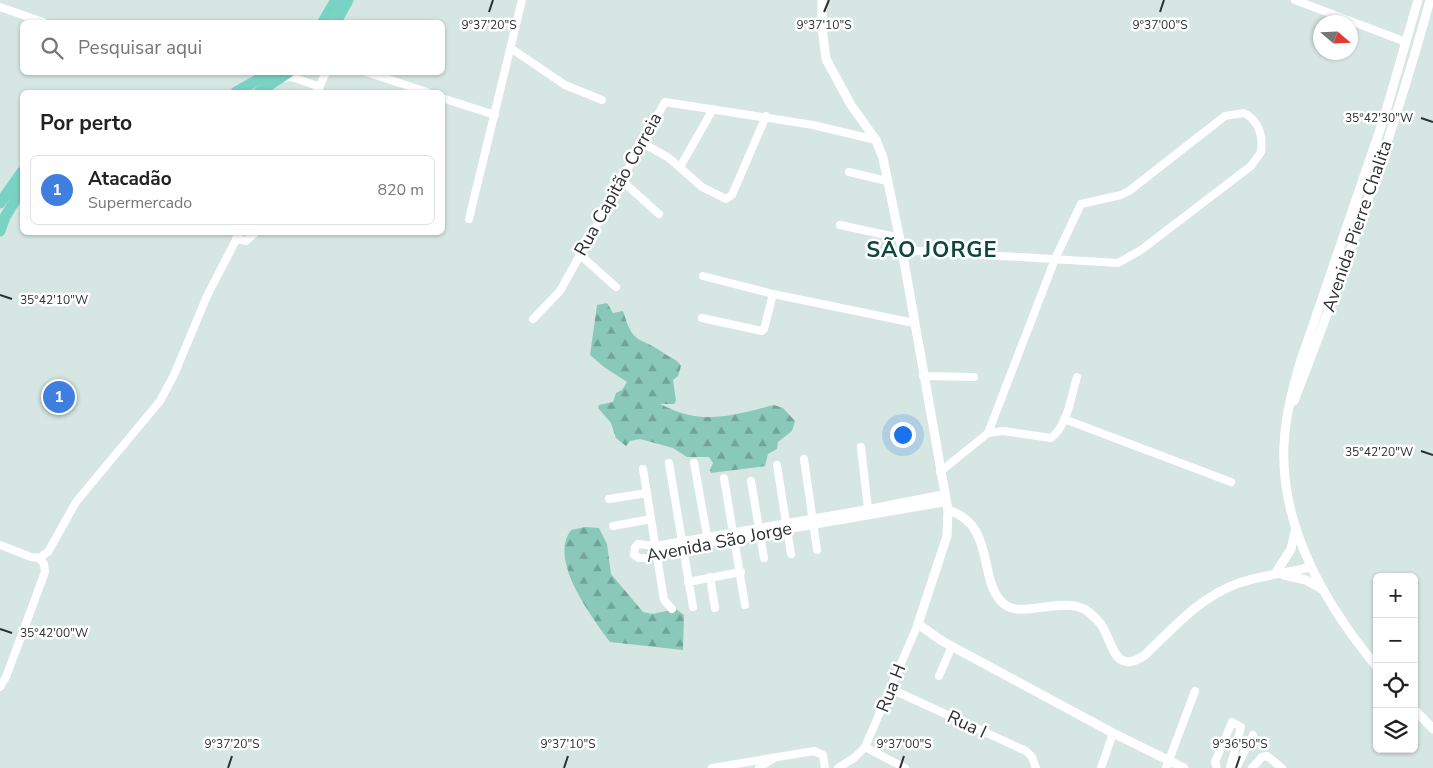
<!DOCTYPE html>
<html lang="pt">
<meta charset="utf-8">
<style>
:root{--surface:#fff;--page:#f6f6f6;--text:#222;--muted:#767676;--line:#e0e0e0;--accent:#b45309}
body{margin:0;font-family:"Nunito Sans",sans-serif;background:var(--page);color:var(--text)}
.controls{position:absolute;right:15px;bottom:15px;display:grid;overflow:hidden;border-radius:8px;box-shadow:0 1px 4px #0004}
.controls button{width:45px;height:45px;display:grid;place-items:center;padding:0;border:0;border-bottom:1px solid var(--line);background:var(--surface);color:var(--text);font:25px sans-serif}
.compass{position:absolute;left:1313px;top:15px;width:45px;height:45px;border-radius:50%;background:var(--surface);box-shadow:0 1px 4px #0004;rotate:109deg}
.you{position:absolute;left:902px;top:434px;width:18px;height:18px;margin:-12px;border:4px solid #fff;border-radius:50%;background:#1a73e8;box-shadow:0 0 0 8px #1a73e833}
.badge{display:grid;place-items:center;width:32px;height:32px;border-radius:50%;background:var(--accent);color:#fff;font-size:16px;font-weight:700}
.pin{position:absolute;translate:-50% -50%;border:2px solid #fff;box-shadow:0 1px 5px #0006}
.list{margin:0;padding:0;list-style:none}
h2{display:flex;justify-content:space-between;align-items:center;height:65px;margin:0;padding:0 20px;font-size:21px}
h2 small{font-size:16px;font-weight:400;color:var(--muted)}
.list li{display:grid;grid-template-columns:32px 1fr auto;gap:15px;align-items:center;box-sizing:border-box;height:70px;margin:0 10px 10px;padding:0 10px;border:1px solid var(--line);border-radius:8px}
.list b{display:block;font-size:19px;white-space:nowrap}
.list p{margin:0;font-size:16px;white-space:nowrap;color:var(--muted)}
.list em{font-size:16px;font-style:normal;color:var(--muted)}
.icon{flex:none;width:28px;height:28px;fill:none;stroke:currentColor;stroke-width:2;stroke-linecap:round;stroke-linejoin:round}
.map{position:relative;flex:none;width:1433px;height:768px;overflow:hidden}
.search{position:absolute;background:var(--surface);box-shadow:0 1px 4px #0004;left:20px;top:20px;width:425px;height:55px;display:flex;align-items:center;gap:12px;box-sizing:border-box;padding:0 18px;border-radius:8px;color:var(--muted);font-size:19px}
.panel{position:absolute;background:var(--surface);box-shadow:0 1px 4px #0004;left:20px;top:90px;width:425px;height:145px;border-radius:8px}
.map>svg:first-child{display:block}
.forest{fill:url(#forest-firs)}
.lines{fill:none;stroke-linecap:round;stroke-linejoin:round}
.minor{stroke:#fff;stroke-width:8}
.tertiary{stroke:#fff;stroke-width:9}
.primary{stroke:#78d3c4;stroke-width:11}
.ticks{fill:none;stroke:#2b312f;stroke-width:2}
.labels{text-anchor:middle;dominant-baseline:central;stroke-width:5;stroke-linejoin:round;paint-order:stroke}
.street-label{font-size:18px;fill:#2b312f;stroke:#fff}
.district-label{font-size:22px;font-weight:bold;letter-spacing:1px;fill:#0e473d;stroke:#fff}
.ticks-label{font-size:12px;text-anchor:middle;fill:#2b312f;stroke:#fff;stroke-width:5;stroke-linejoin:round;paint-order:stroke}
</style>
<div class="map">
<svg width="1433" height="768" viewBox="0 0 1433 768">
<defs>
<pattern id="forest-firs" width="22" height="20" patternUnits="userSpaceOnUse" patternTransform="scale(1.25)"><rect width="22" height="20" fill="#8ac9ba"/><path d="M5 1l3.5 6h-7zM16 11l3.5 6h-7z" fill="#71a498"/></pattern>
</defs>
<rect width="100%" height="100%" fill="#d6e6e2"/>
<g class="forest">
<path d="M607 303 613 313 623 311C634 348 640 335 665 354 671 358 677 359 681 366L678 376 673 380 676 401 674 404H660C702 426 730 416 774 405L783 408 795 421 792 431 778 442 777 449 768 454 765 466 711 473 710 470 713 463 709 457H687L673 448 640 439 630 441 626 446 616 438 611 423 598 408 599 405 613 402 616 393 622 390 627 382 604 367 590 355 597 305Z"/>
<path d="M585 527 599 528 607 544 611 574 643 612 652 614 676 609 684 615 683 650 610 642C592 617 548 560 571 530Z"/>
</g>
<g class="lines">
<g class="minor">
<polyline points="1295,0 1406,42"/>
<polyline points="0,7 43,22"/>
<polyline points="512,49 565,85 602,100"/>
<polyline points="366,72 427,92"/>
<polyline points="282,78 292,77 320,87"/>
<polyline points="317,92 326,72"/>
<polyline points="442,98 495,115"/>
<polyline points="641,142 669,158 702,187 726,199 732,195 766,116"/>
<polyline points="680,167 713,109"/>
<polyline points="849,172 887,181"/>
<polyline points="620,179 659,214"/>
<polyline points="469,219 522,0"/>
<polyline points="840,225 900,238"/>
<polyline points="236,239 246,241 256,232"/>
<path d="M902 250 1118 263 1141 250 1251 166 1261 152C1263 136 1259 121 1244 113L1225 116 1129 191 1121 195 1081 204 1055 259 988 433 940 472"/>
<polyline points="579,254 616,287"/>
<polyline points="703,276 773,294 914,323"/>
<polyline points="702,318 762,331 764,329 773,294"/>
<polyline points="533,319 560,291 665,102 813,125 876,140"/>
<polyline points="923,376 974,377"/>
<polyline points="1064,419 1231,482"/>
<path d="M988 433 1003 431 1051 438C1068 425 1071 396 1077 377"/>
<polyline points="861,447 868,509"/>
<polyline points="804,459 817,550"/>
<polyline points="669,463 693,607"/>
<polyline points="694,463 708,541"/>
<polyline points="777,465 791,554"/>
<polyline points="643,469 664,600 672,609"/>
<polyline points="724,478 745,605"/>
<polyline points="751,481 764,558"/>
<polyline points="945,494 874,508 655,546 638,544 635,547 634,555 639,558 647,558 657,553 708,543 946,502"/>
<polyline points="609,499 647,493"/>
<polyline points="613,526 651,519"/>
<polyline points="0,545 31,557 39,558 48,552 76,502 160,401 174,375 207,296 240,232"/>
<polyline points="710,577 715,608"/>
<polyline points="688,582 741,572"/>
<polyline points="939,676 952,646"/>
<polyline points="0,687 6,677 45,572 44,564 39,558"/>
<polyline points="891,689 1026,751 1032,757 1036,768"/>
<polyline points="865,747 905,768"/>
<polyline points="712,768 814,751 823,755 825,768"/>
<polyline points="759,768 774,758"/>
<polyline points="838,768 854,758 865,747 918,624"/>
<polyline points="1101,768 1113,733"/>
<polyline points="1166,768 1195,691"/>
<polyline points="1217,768 1215,762 1232,722 1241,727 1230,768"/>
<polyline points="1236,768 1253,735"/>
<polyline points="1252,768 1262,757 1267,756 1282,768"/>
</g>
<g class="tertiary">
<polyline points="822,0 822,27 826,59 851,105 876,140 883,158 902,250 948,510 947,536 918,624 942,641 1113,733 1184,768"/>
<path d="M1294 401C1345 270 1393 136 1430 0"/>
<path d="M948 510C997 525 977 582 1004 604 1021 619 1061 596 1086 610 1091 614 1096 618 1100 623 1113 640 1113 677 1145 655 1173 628 1201 596 1239 583 1262 575 1287 573 1311 567"/>
<polyline points="1277,571 1291,549 1296,528"/>
<polyline points="1284,575 1306,580 1322,589"/>
<path d="M1377 667C1326 606 1280 527 1284 445 1285 417 1292 390 1300 363L1384 118 1418 0"/>
<polyline points="1414,709 1433,729"/>
</g>
<g class="primary">
<polyline points="323,22 336,0"/>
<polyline points="336,22 348,0"/>
<polyline points="236,92 272,72"/>
<polyline points="259,92 289,72"/>
<polyline points="0,203 22,172"/>
<polyline points="0,231 5,217 22,189"/>
</g>
</g>
<path class="ticks" d="M489 12 493 0M824 12 829 0M1160 12 1164 0M1421 118 1433 122M0 295 12 299M1421 451 1433 455M0 629 12 633M228 768 232 756M564 768 568 756M900 768 904 756M1236 768 1240 756"/>
<g class="labels">
<g class="street-label">
<text transform="translate(618 184) rotate(-61)">Rua Capitão Correia</text>
<text transform="translate(1357 226) rotate(-71)">Avenida Pierre Chalita</text>
<text transform="translate(719 542) rotate(-11)">Avenida São Jorge</text>
<text transform="translate(891 688) rotate(-68)">Rua H</text>
<text transform="translate(967 724) rotate(25)">Rua I</text>
</g>
<g class="district-label">
<text x="932" y="250">SÃO JORGE</text>
</g>
</g>
<g class="ticks-label">
<text x="489" y="29">9°37'20"S</text>
<text x="824" y="29">9°37'10"S</text>
<text x="1160" y="29">9°37'00"S</text>
<text x="1379" y="122">35°42'30"W</text>
<text x="54" y="304">35°42'10"W</text>
<text x="1379" y="456">35°42'20"W</text>
<text x="54" y="637">35°42'00"W</text>
<text x="232" y="748">9°37'20"S</text>
<text x="568" y="748">9°37'10"S</text>
<text x="904" y="748">9°37'00"S</text>
<text x="1240" y="748">9°36'50"S</text>
</g>
</svg>
<div class="controls">
<button>+</button>
<button>−</button>
<button><svg class="icon" aria-label="locate" viewBox="0 0 24 24"><circle cx="12" cy="12" r="6"/><path d="M12 2v4M12 18v4M2 12h4M18 12h4"/></svg></button>
<button><svg class="icon" aria-label="layers" viewBox="0 0 24 24"><path d="M12 4l9 5-9 5-9-5zM3 14l9 5 9-5"/></svg></button>
</div>
<svg class="compass" viewBox="-18 -18 36 36"><path d="M0-13l5 13h-10z" fill="#e53935"/><path d="M0 13l5-13h-10z" fill="#767676"/></svg>
<div class="you"></div>
<div class="pin badge" style="left:59px;top:397px;background:#3f7fe0">1</div>
<div class="search"><svg class="icon" aria-label="search" viewBox="0 0 24 24"><circle cx="10" cy="10" r="6"/><path d="M15 15l6 6"/></svg>Pesquisar aqui</div>
<section class="panel">
<h2>Por perto<small></small></h2>
<ul class="list">
<li><span class="badge" style="background:#3f7fe0">1</span><div><b>Atacadão</b><p>Supermercado</p></div><em>820 m</em></li>
</ul>
</section>
</div>
